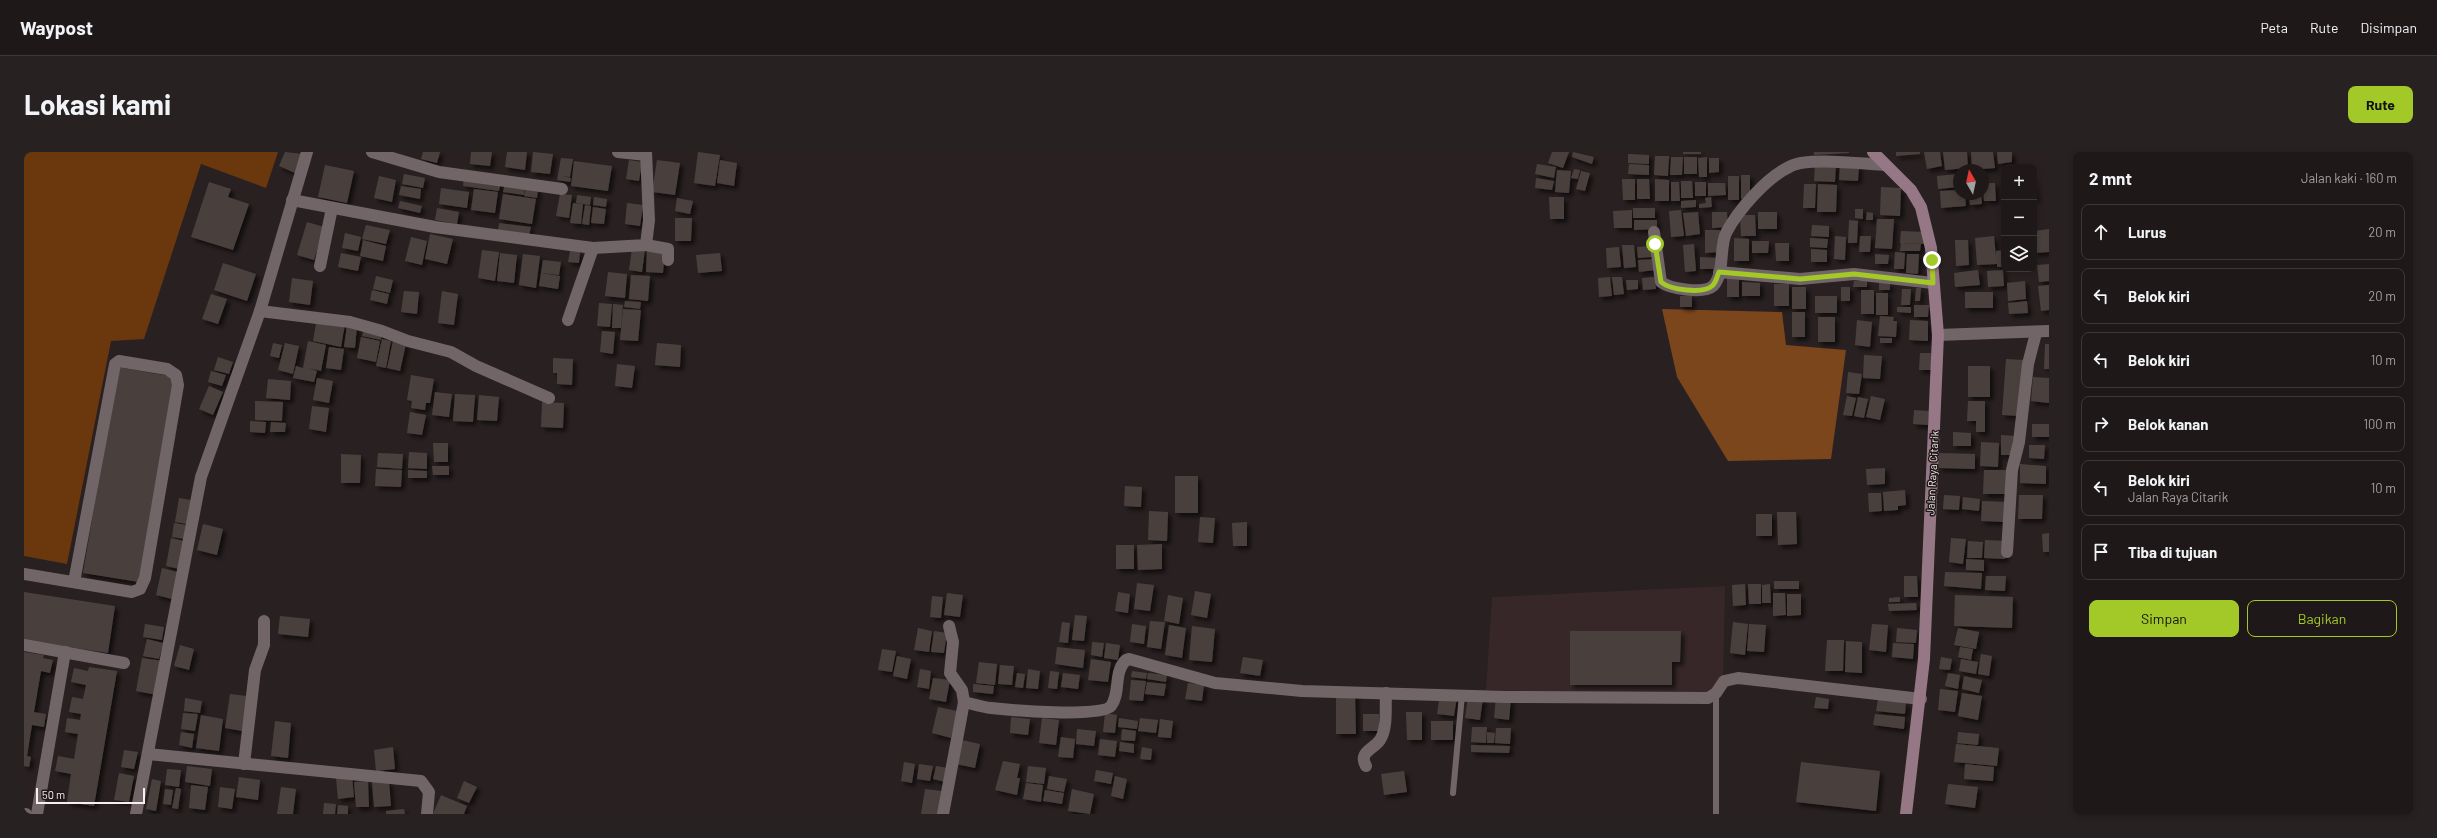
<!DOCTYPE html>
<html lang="id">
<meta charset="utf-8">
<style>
:root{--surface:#1f1819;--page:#272122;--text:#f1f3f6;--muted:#a1a0a2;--line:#3c3738;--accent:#a2c928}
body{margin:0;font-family:Barlow,sans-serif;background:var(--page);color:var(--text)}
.controls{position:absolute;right:12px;top:12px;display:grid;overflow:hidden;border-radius:8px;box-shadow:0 2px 6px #0003}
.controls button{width:36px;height:36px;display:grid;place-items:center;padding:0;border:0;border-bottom:1px solid var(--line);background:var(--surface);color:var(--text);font:20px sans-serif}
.compass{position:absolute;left:1929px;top:12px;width:36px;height:36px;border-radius:50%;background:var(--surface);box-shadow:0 2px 6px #0003;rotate:351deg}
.scale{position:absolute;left:12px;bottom:10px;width:109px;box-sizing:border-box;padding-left:4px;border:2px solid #f6eff0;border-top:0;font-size:11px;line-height:14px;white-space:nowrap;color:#f6eff0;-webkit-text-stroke:3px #201718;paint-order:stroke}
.stop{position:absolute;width:12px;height:12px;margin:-9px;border:3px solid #a2c928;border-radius:50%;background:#fff}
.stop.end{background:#a2c928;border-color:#fff;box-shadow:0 1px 4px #0008}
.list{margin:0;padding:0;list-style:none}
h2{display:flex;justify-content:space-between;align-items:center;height:52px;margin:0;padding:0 16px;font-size:17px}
h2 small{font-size:13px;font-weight:400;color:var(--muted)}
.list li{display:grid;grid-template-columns:26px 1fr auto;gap:12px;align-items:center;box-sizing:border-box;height:56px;margin:0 8px 8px;padding:0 8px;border:1px solid var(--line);border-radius:8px}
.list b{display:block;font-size:15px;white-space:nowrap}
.list p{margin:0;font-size:13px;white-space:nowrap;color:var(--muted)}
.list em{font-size:13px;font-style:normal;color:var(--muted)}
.actions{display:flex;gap:8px;padding:12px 16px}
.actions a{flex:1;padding:9px 0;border:1px solid var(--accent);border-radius:8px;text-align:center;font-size:14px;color:var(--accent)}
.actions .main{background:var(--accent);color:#111}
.icon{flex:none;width:22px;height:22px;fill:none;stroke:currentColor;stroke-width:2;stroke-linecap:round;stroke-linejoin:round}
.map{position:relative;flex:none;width:2025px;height:662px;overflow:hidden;border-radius:8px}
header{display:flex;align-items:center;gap:24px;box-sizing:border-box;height:56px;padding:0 20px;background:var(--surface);border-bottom:1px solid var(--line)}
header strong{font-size:19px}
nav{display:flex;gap:22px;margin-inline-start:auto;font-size:14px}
.intro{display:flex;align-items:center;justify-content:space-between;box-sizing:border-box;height:96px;padding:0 24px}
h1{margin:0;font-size:28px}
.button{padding:10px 18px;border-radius:8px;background:var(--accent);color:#111;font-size:14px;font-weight:700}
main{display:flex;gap:24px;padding:0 24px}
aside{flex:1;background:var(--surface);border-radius:8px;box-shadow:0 2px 6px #0003}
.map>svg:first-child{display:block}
.built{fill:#372729}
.green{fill:#6b370d}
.forest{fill:#7c461c}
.building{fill:#4a403e;filter:url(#shadow)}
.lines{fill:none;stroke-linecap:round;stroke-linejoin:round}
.lane{stroke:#716567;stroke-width:6}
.street{stroke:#716567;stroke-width:12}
.secondary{stroke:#967785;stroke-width:12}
.route{stroke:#a2c928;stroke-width:5}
.labels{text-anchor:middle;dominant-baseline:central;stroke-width:3;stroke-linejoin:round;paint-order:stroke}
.street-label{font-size:11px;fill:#f6eff0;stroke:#201718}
</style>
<header>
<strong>Waypost</strong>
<nav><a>Peta</a><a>Rute</a><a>Disimpan</a></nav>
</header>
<div class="intro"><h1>Lokasi kami</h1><a class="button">Rute</a></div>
<main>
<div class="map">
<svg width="2025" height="662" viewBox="0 0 2025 662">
<defs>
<filter id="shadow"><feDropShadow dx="3.5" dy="3.5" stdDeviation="2" flood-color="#0009"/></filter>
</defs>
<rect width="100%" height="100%" fill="#292021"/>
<polygon class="built" points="1701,434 1699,530 1677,543 1462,538 1468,445"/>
<polygon class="green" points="0,0 254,0 242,36 177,12 120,187 87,189 43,412 0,404"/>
<polygon class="forest" points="1638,157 1758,160 1762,193 1822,198 1807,307 1704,309 1653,225"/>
<g class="building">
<polygon points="261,0 279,2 271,21 255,14"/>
<polygon points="399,0 416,0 413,11 397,7"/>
<polygon points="447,0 468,0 466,14 446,12"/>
<polygon points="483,0 503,0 501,18 481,15"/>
<polygon points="509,0 529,2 526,22 507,20"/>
<polygon points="674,0 696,3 691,34 670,31"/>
<polygon points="1528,0 1545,0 1539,16 1524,11"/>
<polygon points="1549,0 1570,5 1568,12 1548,5"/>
<rect x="1659" y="0" width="18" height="2"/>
<polygon points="1790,0 1825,0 1825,1 1790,3"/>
<polygon points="1872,0 1896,0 1896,2 1872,4"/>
<polygon points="1900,0 1916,0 1918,14 1903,17"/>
<polygon points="1919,0 1943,0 1944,16 1921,18"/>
<polygon points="1947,0 1969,0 1971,16 1948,18"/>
<polygon points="1973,0 1988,0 1988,10 1974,12"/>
<polygon points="1604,2 1625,3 1625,12 1604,11"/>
<polygon points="1631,4 1645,4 1644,24 1630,23"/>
<polygon points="1647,5 1659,5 1658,23 1646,23"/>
<rect x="1660" y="5" width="13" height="17"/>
<polygon points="1683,5 1683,25 1675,25 1674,6"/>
<polygon points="537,6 549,7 546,25 538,24 547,26 546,30 533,28"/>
<polygon points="1685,6 1695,6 1695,20 1685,21"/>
<polygon points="605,8 618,10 615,29 602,27"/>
<polygon points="633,8 656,11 651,43 628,40"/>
<polygon points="696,8 713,11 710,34 693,31"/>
<polygon points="550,9 588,14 585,32 554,27 585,32 584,39 547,34"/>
<polygon points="1791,11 1812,12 1811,30 1790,29"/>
<polygon points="1513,12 1532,15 1530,26 1511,22"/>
<polygon points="1605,12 1625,13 1625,23 1604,22"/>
<polygon points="301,13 330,19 323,51 294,45"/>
<polygon points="1816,13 1835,14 1834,29 1815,28"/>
<polygon points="1550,17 1556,18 1554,27 1547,26"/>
<polygon points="1533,18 1547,19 1545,41 1531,40"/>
<polygon points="1557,19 1566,21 1561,39 1552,37"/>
<polygon points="380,22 401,26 399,36 378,32"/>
<polygon points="1934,22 1935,35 1914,37 1913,24"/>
<polygon points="2010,22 2013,47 2010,48"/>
<rect x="1717" y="23" width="9" height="24"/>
<polygon points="355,24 372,28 368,50 350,46"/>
<polygon points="440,24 477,29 475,39 439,34"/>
<rect x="1704" y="24" width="11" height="24"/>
<polygon points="1512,26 1530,29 1528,38 1511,36"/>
<polygon points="1598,27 1611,27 1611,48 1599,48"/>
<polygon points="1613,27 1625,27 1626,47 1613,47"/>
<polygon points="1631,27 1645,28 1645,49 1631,49"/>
<polygon points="1657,29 1668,29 1669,46 1657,46"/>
<polygon points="185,30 207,37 204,45 225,52 209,98 167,85"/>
<polygon points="1647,30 1655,30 1656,49 1647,49"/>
<rect x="1671" y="30" width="11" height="14"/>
<polygon points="481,31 501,34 500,43 479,40"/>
<polygon points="1684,31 1701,31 1702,43 1684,44"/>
<polygon points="1959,31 1971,31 1972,49 1960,49"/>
<polygon points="1780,32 1792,32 1791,56 1779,56"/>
<polygon points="1794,32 1813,33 1812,60 1793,60"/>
<polygon points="377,34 397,37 396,47 375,43"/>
<polygon points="502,35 514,37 513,46 500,44"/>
<polygon points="1857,35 1877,36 1876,64 1856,63"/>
<polygon points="417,36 445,40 443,56 415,52"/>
<polygon points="450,37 474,40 471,61 447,58"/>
<polygon points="1935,38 1935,42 1941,42 1942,54 1917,56 1916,39"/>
<polygon points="479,42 512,47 508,72 475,67"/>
<polygon points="536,42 548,43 545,66 532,64"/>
<polygon points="1945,42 1957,42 1958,52 1946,53"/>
<polygon points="553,43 567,45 566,53 552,51"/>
<polygon points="570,45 583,47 582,55 569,53"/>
<polygon points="1525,45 1540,45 1540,67 1526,67"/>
<polygon points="1687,45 1688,55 1675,56 1675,52 1682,51 1681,46"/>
<polygon points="653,46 669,49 666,62 651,59"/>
<polygon points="1672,48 1672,55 1657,56 1657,49"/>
<polygon points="376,49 398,54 396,61 374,56"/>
<polygon points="549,51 559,52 557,72 546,71"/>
<polygon points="603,51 619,53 616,74 601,72"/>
<polygon points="561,53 567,54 565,73 558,72"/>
<polygon points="569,55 582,57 580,72 567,71"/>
<polygon points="413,56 435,60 433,72 411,68"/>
<rect x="1609" y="56" width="22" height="10"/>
<polygon points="1831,57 1839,57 1839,67 1831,66"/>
<polygon points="1608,58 1608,76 1590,76 1589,59"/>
<polygon points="1657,58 1660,84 1647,85 1645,59"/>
<polygon points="1674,60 1676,82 1662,84 1659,61"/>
<polygon points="1688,60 1703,60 1704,75 1688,76"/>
<rect x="1734" y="60" width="19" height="17"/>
<polygon points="1843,60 1849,61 1849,68 1842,68"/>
<polygon points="1716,63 1731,63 1732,84 1717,84"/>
<polygon points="651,66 668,66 667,89 651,89"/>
<polygon points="1853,67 1870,67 1868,97 1851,96"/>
<polygon points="1610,68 1633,68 1633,77 1610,78"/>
<polygon points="1825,68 1834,69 1833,91 1824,91"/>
<polygon points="283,70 300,75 290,108 273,103"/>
<polygon points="475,71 507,75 505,84 474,79"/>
<polygon points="342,73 366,78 362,92 338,87"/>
<polygon points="1788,73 1805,74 1805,85 1787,84"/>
<polygon points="2025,77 2025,100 2010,101 2010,79"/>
<polygon points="1681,78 1696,78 1696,100 1681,101"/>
<polygon points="1877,79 1901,80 1901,92 1876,91"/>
<polygon points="321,81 337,85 334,99 318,96"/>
<polygon points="406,82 429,87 423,112 401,107"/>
<polygon points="1811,84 1822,85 1821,108 1810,107"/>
<polygon points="1836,84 1847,84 1846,100 1835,100"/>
<polygon points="1970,84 1972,105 1972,99 1980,98 1980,115 1973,115 1973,112 1953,113 1951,86"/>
<polygon points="387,85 403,89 398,113 381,109"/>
<polygon points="1710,86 1725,87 1725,109 1710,109"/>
<polygon points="1786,86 1804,87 1803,96 1786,95"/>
<polygon points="339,88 362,94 359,109 336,104"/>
<polygon points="1931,88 1944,88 1945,113 1932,114"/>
<polygon points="1728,89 1745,89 1744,101 1728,101"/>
<polygon points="1751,91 1765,91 1765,109 1752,109"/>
<polygon points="1877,91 1897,92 1896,99 1876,99"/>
<polygon points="1670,92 1672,119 1661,120 1659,93"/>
<polygon points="1598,93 1610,93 1612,115 1600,116"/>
<polygon points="1628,94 1629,105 1614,106 1613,95"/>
<polygon points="1595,95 1597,115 1583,116 1582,96"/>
<polygon points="608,96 621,98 618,120 605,118"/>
<polygon points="1787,97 1803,98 1803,110 1787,110"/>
<polygon points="458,98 475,100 471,129 454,126"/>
<polygon points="623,98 641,99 639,121 622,120"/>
<polygon points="546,99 556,100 555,111 544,110"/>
<polygon points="1871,100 1881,101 1880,117 1870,117"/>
<polygon points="317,101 337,105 334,119 314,115"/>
<polygon points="476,101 493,103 490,131 473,129"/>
<polygon points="696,101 698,119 674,121 672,103"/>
<polygon points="499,102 516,104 512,136 495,133"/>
<polygon points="1851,102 1865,103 1864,112 1851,112"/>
<polygon points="1883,102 1895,102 1894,122 1882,121"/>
<polygon points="1676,105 1693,106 1693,117 1676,117"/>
<polygon points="1631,107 1632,118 1615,120 1614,108"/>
<polygon points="519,108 537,110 535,123 517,121"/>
<polygon points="199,111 232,122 223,149 190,138"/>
<polygon points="2025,112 2025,129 2015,130 2013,113"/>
<polygon points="1954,118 1956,133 1931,135 1930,121"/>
<polygon points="1979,118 1980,134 1964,135 1963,119"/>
<polygon points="584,120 603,122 601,146 581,144"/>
<polygon points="517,121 536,124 534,137 515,134"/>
<polygon points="607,123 626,124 624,149 605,147"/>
<polygon points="352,124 369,128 366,141 349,137"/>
<rect x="1703" y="124" width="12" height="21"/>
<polygon points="1586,125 1588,144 1575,145 1574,126"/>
<polygon points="1588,125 1598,125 1600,142 1590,143"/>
<polygon points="1631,125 1632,137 1619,138 1618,126"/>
<polygon points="268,126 289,129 286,153 265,150"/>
<polygon points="1602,128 1614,128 1614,137 1603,138"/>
<polygon points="1830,129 1843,129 1843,135 1829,135"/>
<polygon points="2001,129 2002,147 1984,149 1983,131"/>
<polygon points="1718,130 1736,131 1736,144 1718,144"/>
<polygon points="1855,130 1866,131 1866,138 1855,138"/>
<rect x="1750" y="132" width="15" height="22"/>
<polygon points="2025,133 2025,158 2017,159 2014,134"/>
<rect x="1768" y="135" width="14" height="22"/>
<rect x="1817" y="135" width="9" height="14"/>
<polygon points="1892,136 1897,136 1896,149 1891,149"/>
<polygon points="1878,137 1887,137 1886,153 1877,153"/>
<polygon points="348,138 365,142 363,152 346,148"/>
<rect x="1837" y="138" width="13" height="24"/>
<polygon points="380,139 395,140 393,162 377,160"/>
<polygon points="418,139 434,142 430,173 414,171"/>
<rect x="1941" y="140" width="28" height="16"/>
<rect x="1852" y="141" width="12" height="22"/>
<polygon points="187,142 203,147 194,172 178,167"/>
<polygon points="1668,143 1668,155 1656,155 1656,144"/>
<rect x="1791" y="144" width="22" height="17"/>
<polygon points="601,149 617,150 616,157 600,155"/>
<polygon points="2003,149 2004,161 1985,162 1984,151"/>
<polygon points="575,151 588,152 586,175 573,174"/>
<polygon points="589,152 599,153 597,176 588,176"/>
<polygon points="1890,153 1905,153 1904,165 1890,165"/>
<polygon points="1873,155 1887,155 1887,161 1873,160"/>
<polygon points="599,157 617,158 614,189 596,188"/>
<rect x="1768" y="160" width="13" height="25"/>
<polygon points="1856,164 1870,165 1869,169 1873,169 1872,185 1854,184"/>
<rect x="1794" y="165" width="17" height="25"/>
<polygon points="293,166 321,172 317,195 289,189"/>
<polygon points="1833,168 1848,170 1846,195 1831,193"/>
<polygon points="1886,168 1904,169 1904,189 1885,188"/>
<polygon points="323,173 333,174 331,196 320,195"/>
<polygon points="340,177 358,181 357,188 338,184"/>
<polygon points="578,179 591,180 589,202 576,200"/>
<polygon points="337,185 356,189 352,210 333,206"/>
<rect x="1856" y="186" width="12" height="5"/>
<polygon points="358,187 367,189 362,216 352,214"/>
<polygon points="284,189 302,193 297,219 285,216 293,219 290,230 269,226 272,214 279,216"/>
<polygon points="369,189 382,192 376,219 363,216"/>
<polygon points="249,191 258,193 255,206 246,204"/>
<polygon points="261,191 275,194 269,222 254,218"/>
<polygon points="633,191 657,193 656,215 631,213"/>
<polygon points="2021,192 2025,192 2025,217 2020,217"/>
<polygon points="305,195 320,197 317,218 302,216"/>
<polygon points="1896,201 1907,201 1907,218 1895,218"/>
<polygon points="1840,203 1858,204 1856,227 1839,226"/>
<polygon points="194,205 209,210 205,222 190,218"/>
<polygon points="529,206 549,207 548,233 533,232 533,221 529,221"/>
<polygon points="1982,207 2000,208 1995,264 1978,263"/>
<polygon points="593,212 611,214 608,236 591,234"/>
<rect x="1944" y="214" width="22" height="31"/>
<polygon points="94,215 150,225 115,430 59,421"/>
<polygon points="187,219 202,223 198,234 184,230"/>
<polygon points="1824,220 1838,222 1835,242 1822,241"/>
<polygon points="387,223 410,227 406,251 402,251 401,258 387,256 388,249 383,248"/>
<polygon points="2009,225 2025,226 2025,251 2007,249"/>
<polygon points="293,226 309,229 305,251 289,248"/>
<polygon points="244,227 267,229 266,248 242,246"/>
<polygon points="185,234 199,240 189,263 175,257"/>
<polygon points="411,240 428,242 425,265 408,263"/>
<polygon points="431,242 451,243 449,270 429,269"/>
<polygon points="455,243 475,245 473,269 453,268"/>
<polygon points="1823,244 1832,246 1828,264 1819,263"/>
<polygon points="1847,244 1861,247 1856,268 1842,265"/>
<polygon points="1834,245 1844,247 1840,266 1830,264"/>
<polygon points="231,249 259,250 258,269 231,268"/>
<polygon points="1944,249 1961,249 1961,280 1952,280 1952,269 1943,269"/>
<polygon points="518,250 540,251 539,276 517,275"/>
<polygon points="288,254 305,256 302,280 285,277"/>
<polygon points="1890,258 1905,259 1904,273 1889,272"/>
<polygon points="386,260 402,263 398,283 383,281"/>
<polygon points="226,269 242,270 241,281 226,280"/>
<polygon points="247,270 262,271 261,280 246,280"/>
<rect x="2008" y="272" width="17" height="13"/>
<polygon points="1929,280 1947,281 1947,294 1929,294"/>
<polygon points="1977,283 1992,284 1991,303 1977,303"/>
<polygon points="1957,290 1975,291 1974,315 1956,314"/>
<polygon points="409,291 424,291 424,310 410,310"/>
<polygon points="2005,293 2021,293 2020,307 2005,306"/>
<polygon points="385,300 403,301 403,317 384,316"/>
<polygon points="354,301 379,302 378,317 353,315"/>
<polygon points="1915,301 1951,302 1951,317 1915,316"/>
<polygon points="317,302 337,303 336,331 317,331"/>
<polygon points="1996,312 2022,314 2022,332 1996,331"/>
<polygon points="408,314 425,314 425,323 409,323"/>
<polygon points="1861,316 1861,332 1843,333 1842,317"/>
<polygon points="352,317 378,318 377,335 351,334"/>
<polygon points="384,318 403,319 403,326 384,326"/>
<polygon points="1960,318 1983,318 1983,342 1959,342"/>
<rect x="1151" y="324" width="23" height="37"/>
<polygon points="1101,334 1118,335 1117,355 1100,354"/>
<polygon points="1881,338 1882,353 1874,354 1874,358 1860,359 1859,340"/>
<polygon points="1844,341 1857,341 1858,359 1845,360"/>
<polygon points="1920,343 1936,344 1935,358 1919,357"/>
<polygon points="1995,343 2019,343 2018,367 1994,367"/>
<polygon points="1939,345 1956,347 1955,359 1938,357"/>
<polygon points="155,346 167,348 163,372 151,370"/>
<polygon points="1958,349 1982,350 1981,370 1957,369"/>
<polygon points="1125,359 1144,360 1143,389 1124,388"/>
<polygon points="1753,360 1772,360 1773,392 1754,393"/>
<rect x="1732" y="362" width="16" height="22"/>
<polygon points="1176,365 1191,366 1189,391 1174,390"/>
<polygon points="1223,370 1223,394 1209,394 1208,371"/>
<polygon points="150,371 163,373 160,387 148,385"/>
<polygon points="179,372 199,377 193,403 173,398"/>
<polygon points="2025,381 2025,400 2019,400 2018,382"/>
<polygon points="147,386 160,389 155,417 142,414"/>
<polygon points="1927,386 1942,387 1939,412 1925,410"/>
<polygon points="1961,388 1982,389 1981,407 1960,406"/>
<polygon points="1944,389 1959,390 1958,406 1943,406"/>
<polygon points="1138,392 1138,417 1114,418 1113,393"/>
<rect x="1092" y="393" width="18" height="24"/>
<polygon points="1942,407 1960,408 1960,419 1942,418"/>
<polygon points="138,416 154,420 148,447 132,443"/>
<polygon points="1921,420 1958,421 1957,437 1920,434"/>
<polygon points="1880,424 1893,424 1894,445 1880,445"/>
<polygon points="1962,424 1982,424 1981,439 1961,438"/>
<rect x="1750" y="429" width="25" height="8"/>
<polygon points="1113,431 1130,433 1126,459 1110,457"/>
<polygon points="1721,432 1722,453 1709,454 1708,433"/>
<polygon points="1724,432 1737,432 1737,452 1725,452"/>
<polygon points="1746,432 1747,451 1738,451 1738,433"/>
<polygon points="1171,439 1187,442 1183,466 1167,463"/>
<polygon points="0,440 91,454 84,501 0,488"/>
<polygon points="1094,440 1106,442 1104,461 1091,459"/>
<polygon points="923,441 939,443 936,465 920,463"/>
<polygon points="1749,441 1761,441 1762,463 1749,464"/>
<polygon points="1763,442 1777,442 1777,463 1763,464"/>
<polygon points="1144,443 1159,446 1155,472 1140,469"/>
<polygon points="1931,443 1989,445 1988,476 1930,474"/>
<polygon points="908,444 919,445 917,466 906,465"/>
<polygon points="1876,445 1876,450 1865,450 1865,446"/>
<polygon points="1892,451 1893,458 1865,459 1864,452"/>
<polygon points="1051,463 1063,464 1060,489 1048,488"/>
<polygon points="256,464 286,467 284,485 254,482"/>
<polygon points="1126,469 1141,470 1137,497 1123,495"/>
<polygon points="1038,470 1046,471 1044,491 1035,490"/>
<polygon points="1709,470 1724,472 1721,503 1706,501"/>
<polygon points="121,472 140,475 138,488 119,485"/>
<polygon points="1108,472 1122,474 1120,492 1106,490"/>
<polygon points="1725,472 1742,473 1740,500 1723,499"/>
<polygon points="1848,472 1864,473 1862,500 1845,498"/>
<polygon points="1145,473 1162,476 1158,506 1141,503"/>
<polygon points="1168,474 1191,477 1188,510 1165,508"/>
<polygon points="894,476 908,479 905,500 890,498"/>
<polygon points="1873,476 1893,478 1892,491 1872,490"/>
<polygon points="1934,476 1955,480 1952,497 1930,493"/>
<polygon points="910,479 923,481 920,501 907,500"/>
<polygon points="1546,479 1657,479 1656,510 1648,510 1648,533 1546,533"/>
<polygon points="123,487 139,491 135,507 119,504"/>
<polygon points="1803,488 1820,488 1819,519 1801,519"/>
<polygon points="1822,489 1838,490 1838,521 1821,520"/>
<polygon points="1068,490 1080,491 1078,505 1067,503"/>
<polygon points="1082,491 1096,493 1094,508 1080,506"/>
<polygon points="1869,491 1890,492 1889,507 1868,505"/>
<polygon points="156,493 170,497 165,518 150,514"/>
<polygon points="1033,495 1061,498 1059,516 1031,512"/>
<polygon points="1936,495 1949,497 1947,508 1934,505"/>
<polygon points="858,497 872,499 868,520 854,518"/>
<polygon points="0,500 20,503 19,506 29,508 26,521 17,519 10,560 22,562 20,575 8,573 3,604 7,605 5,615 0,614"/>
<polygon points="1957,502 1968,504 1965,524 1954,522"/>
<polygon points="873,504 887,507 883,527 869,524"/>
<polygon points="1219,505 1239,508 1236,524 1216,521"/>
<polygon points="1917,505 1928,507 1926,518 1915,517"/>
<polygon points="118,506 140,509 133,543 112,539"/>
<polygon points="1067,507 1087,510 1084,530 1064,528"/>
<polygon points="1937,507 1954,510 1952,522 1935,519"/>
<polygon points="955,510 973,512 971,533 952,531"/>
<polygon points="976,513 990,514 988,533 974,532"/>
<polygon points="65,515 93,519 70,654 43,650 47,622 31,619 34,604 50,607 54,582 41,580 43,566 56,568 57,562 45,560 48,545 59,547 62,533 47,530 50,516 64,519"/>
<polygon points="896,517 907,519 905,537 893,535"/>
<polygon points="1004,517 1016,519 1014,537 1002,536"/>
<polygon points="1026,519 1035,520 1033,537 1024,536"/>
<polygon points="1108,519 1123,521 1122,527 1107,525"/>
<polygon points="993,521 1001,522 999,536 991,535"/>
<polygon points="1039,521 1056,523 1054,537 1037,535"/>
<polygon points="1124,521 1143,523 1142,530 1123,527"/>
<polygon points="1924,521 1936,523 1934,537 1921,534"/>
<polygon points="1940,524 1958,528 1955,541 1938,537"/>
<polygon points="909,526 926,528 922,550 905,547"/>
<polygon points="1107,528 1122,529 1119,549 1105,548"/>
<polygon points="1123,530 1142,532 1140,544 1121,542"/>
<polygon points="1164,531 1180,533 1178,549 1161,547"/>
<polygon points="949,532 970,534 969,542 949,540"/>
<polygon points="1916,537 1934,539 1931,560 1914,558"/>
<polygon points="1938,541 1958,544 1954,568 1934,564"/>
<polygon points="206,542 223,544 218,579 201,576"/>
<polygon points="1312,542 1331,542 1332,582 1312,582"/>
<polygon points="1416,542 1433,545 1430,564 1413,562"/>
<polygon points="1444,545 1459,546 1456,568 1441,566"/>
<polygon points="1472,545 1487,547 1485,568 1470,566"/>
<polygon points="1792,545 1805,547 1804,557 1790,556"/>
<polygon points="161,546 178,549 176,561 160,559"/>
<polygon points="1854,547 1882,551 1881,562 1852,559"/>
<polygon points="914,555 933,559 927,586 908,581"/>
<polygon points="1382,560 1398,560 1398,588 1383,588"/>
<polygon points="159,561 174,562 171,579 157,577"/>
<polygon points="1081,561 1093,563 1091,581 1079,580"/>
<rect x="1339" y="562" width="16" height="17"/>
<polygon points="1851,562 1881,565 1880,577 1849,573"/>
<polygon points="177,563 199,567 195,599 172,596"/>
<polygon points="987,565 1006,567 1004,583 986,581"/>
<polygon points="1018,566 1035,568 1032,593 1015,591"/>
<polygon points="1095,566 1114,569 1113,577 1094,575"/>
<polygon points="1116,566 1134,568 1132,581 1114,579"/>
<polygon points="1136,567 1149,569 1147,586 1134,585"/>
<polygon points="251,569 267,571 264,606 247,604"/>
<rect x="1407" y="569" width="22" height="19"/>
<polygon points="1448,575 1463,575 1462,591 1447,590"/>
<polygon points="1472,576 1487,576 1486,592 1471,591"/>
<polygon points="1053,577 1072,579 1070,594 1052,592"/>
<polygon points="1098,577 1112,579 1111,589 1097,588"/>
<polygon points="157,580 170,582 168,596 155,593"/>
<polygon points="1463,580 1471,581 1470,591 1463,591"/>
<polygon points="1934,580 1955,582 1954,593 1933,591"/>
<polygon points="1037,585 1051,587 1049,606 1034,605"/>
<polygon points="1076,587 1093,589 1091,605 1074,603"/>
<polygon points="938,588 956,592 951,616 932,612"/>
<polygon points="1096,590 1110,592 1110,601 1095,599"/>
<polygon points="1932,592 1975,596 1973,614 1930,610"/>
<polygon points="1447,593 1486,594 1485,601 1447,600"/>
<polygon points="369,595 371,617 352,619 350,598"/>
<polygon points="1118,595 1128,597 1127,608 1116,607"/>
<polygon points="100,598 114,600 110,617 97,615"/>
<polygon points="979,609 996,612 993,626 996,626 993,643 971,638"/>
<polygon points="880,610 891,612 888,631 877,629"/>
<polygon points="1777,610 1856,619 1852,659 1772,650"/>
<polygon points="895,612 909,614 906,629 893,627"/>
<polygon points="1941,612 1970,615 1969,629 1940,627"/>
<polygon points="163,614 188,617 186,634 161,630"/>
<polygon points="912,614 924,616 921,630 909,627"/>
<polygon points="1004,614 1022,616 1020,632 1002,630"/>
<polygon points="143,617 157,618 155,635 141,633"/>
<polygon points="1072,618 1089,621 1087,632 1070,629"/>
<polygon points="1380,619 1383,640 1360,643 1357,622"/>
<polygon points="95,621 110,624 105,650 90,648"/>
<polygon points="328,624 330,645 314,647 312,626"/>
<polygon points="1025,624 1043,627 1040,640 1023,637"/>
<polygon points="1091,624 1103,627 1099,647 1087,644"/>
<polygon points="215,625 236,628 234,648 212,645"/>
<polygon points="128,627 137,629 132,659 122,657"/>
<polygon points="344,629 345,655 332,655 330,630"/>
<polygon points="365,629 367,654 350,655 348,630"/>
<polygon points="440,629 453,635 445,651 433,646"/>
<polygon points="1002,631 1019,633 1017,650 999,647"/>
<polygon points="1924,632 1954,635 1951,656 1921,652"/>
<polygon points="167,633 184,635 181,658 165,656"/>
<polygon points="196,635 211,637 208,657 194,655"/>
<polygon points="257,635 272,637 269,662 253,662"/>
<polygon points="152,636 157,637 154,657 148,656"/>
<polygon points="141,637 149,638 147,653 139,652"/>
<polygon points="901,637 918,639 914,662 897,662"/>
<polygon points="1048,637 1070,642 1066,662 1044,659"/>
<polygon points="1021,638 1040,641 1038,652 1019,649"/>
<polygon points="417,643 443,654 440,662 409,662"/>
<polygon points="300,651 312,652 311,662 299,662"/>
<polygon points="314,653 324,654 324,662 313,662"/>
<polygon points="380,657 381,662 362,662 362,659"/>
</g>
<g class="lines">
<g class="lane">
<polyline points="1429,641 1438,543"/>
<polyline points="1692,662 1692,541"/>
</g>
<g class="street">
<polyline points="348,0 415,20 538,37"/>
<polyline points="594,0 622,3"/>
<polyline points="268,48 411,75 569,96 622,93 625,68 622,0"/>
<path d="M1630 80 1637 130C1646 137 1680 142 1689 134 1701 122 1695 96 1702 81 1714 58 1743 25 1767 14 1784 5 1840 12 1861 13"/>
<polyline points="622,93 644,97 644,108"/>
<polyline points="296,114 308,56"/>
<polyline points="1695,120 1776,127 1830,122 1909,131"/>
<polyline points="236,159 326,170 358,179 384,189 427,200 452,214 525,246"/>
<polyline points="544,168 569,96"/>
<polyline points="1914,183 2025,179"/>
<polyline points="1983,400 1988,318 1995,290 2004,212 2012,181"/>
<polyline points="0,422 108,440 116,437 121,426 154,233 152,223 143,217 95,209 91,212 50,430"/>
<polyline points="925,474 929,490 926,521 938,538 940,550"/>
<polyline points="0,493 100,511"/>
<polyline points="124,602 397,629 405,640 403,662"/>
<polyline points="220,612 231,518 240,493 240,469"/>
<path d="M1342 614C1334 600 1349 598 1356 588 1364 576 1361 554 1362 541"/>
<polyline points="0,662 2,662"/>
<polyline points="13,662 41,500"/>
<polyline points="112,662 177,325 236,159 283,0"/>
<path d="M919 662 940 550C949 552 958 555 967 556 985 558 1078 566 1087 554 1097 541 1089 520 1102 508L1105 507 1191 531 1278 539 1483 545 1684 546 1692 541 1700 529 1714 526 1897 547"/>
</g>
<polyline class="secondary" points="1849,0 1887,38 1897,55 1907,96 1914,183 1900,507 1882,662"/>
</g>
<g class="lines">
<path class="route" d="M1631 92 1637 130C1646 138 1679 142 1688 134 1692 131 1693 124 1695 120L1776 127 1830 122 1909 131 1908 108"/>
</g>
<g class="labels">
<g class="street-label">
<text transform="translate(1908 321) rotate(-87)">Jalan Raya Citarik</text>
</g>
</g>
</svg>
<div class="controls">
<button>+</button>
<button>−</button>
<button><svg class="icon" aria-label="layers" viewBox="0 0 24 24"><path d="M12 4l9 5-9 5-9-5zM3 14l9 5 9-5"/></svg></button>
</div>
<svg class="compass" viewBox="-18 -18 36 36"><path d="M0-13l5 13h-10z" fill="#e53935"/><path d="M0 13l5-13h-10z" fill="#a1a0a2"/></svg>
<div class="scale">50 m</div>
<div class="stop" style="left:1631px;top:92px"></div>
<div class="stop end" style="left:1908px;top:108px"></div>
</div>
<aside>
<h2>2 mnt<small>Jalan kaki · 160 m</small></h2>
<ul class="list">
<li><svg class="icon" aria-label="ahead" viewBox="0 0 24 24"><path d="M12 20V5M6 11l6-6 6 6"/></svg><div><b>Lurus</b></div><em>20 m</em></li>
<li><svg class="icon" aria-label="left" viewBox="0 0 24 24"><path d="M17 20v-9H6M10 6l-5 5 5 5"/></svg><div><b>Belok kiri</b></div><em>20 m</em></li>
<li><svg class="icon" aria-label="left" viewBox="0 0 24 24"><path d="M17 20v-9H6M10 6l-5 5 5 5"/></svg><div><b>Belok kiri</b></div><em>10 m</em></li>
<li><svg class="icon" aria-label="right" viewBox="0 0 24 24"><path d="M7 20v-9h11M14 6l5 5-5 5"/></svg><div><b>Belok kanan</b></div><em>100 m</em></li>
<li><svg class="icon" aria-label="left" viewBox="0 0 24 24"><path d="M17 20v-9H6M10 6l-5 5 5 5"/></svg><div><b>Belok kiri</b><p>Jalan Raya Citarik</p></div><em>10 m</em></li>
<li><svg class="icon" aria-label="arrive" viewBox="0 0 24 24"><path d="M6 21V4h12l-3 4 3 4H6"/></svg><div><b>Tiba di tujuan</b></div></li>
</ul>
<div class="actions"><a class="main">Simpan</a><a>Bagikan</a></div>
</aside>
</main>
